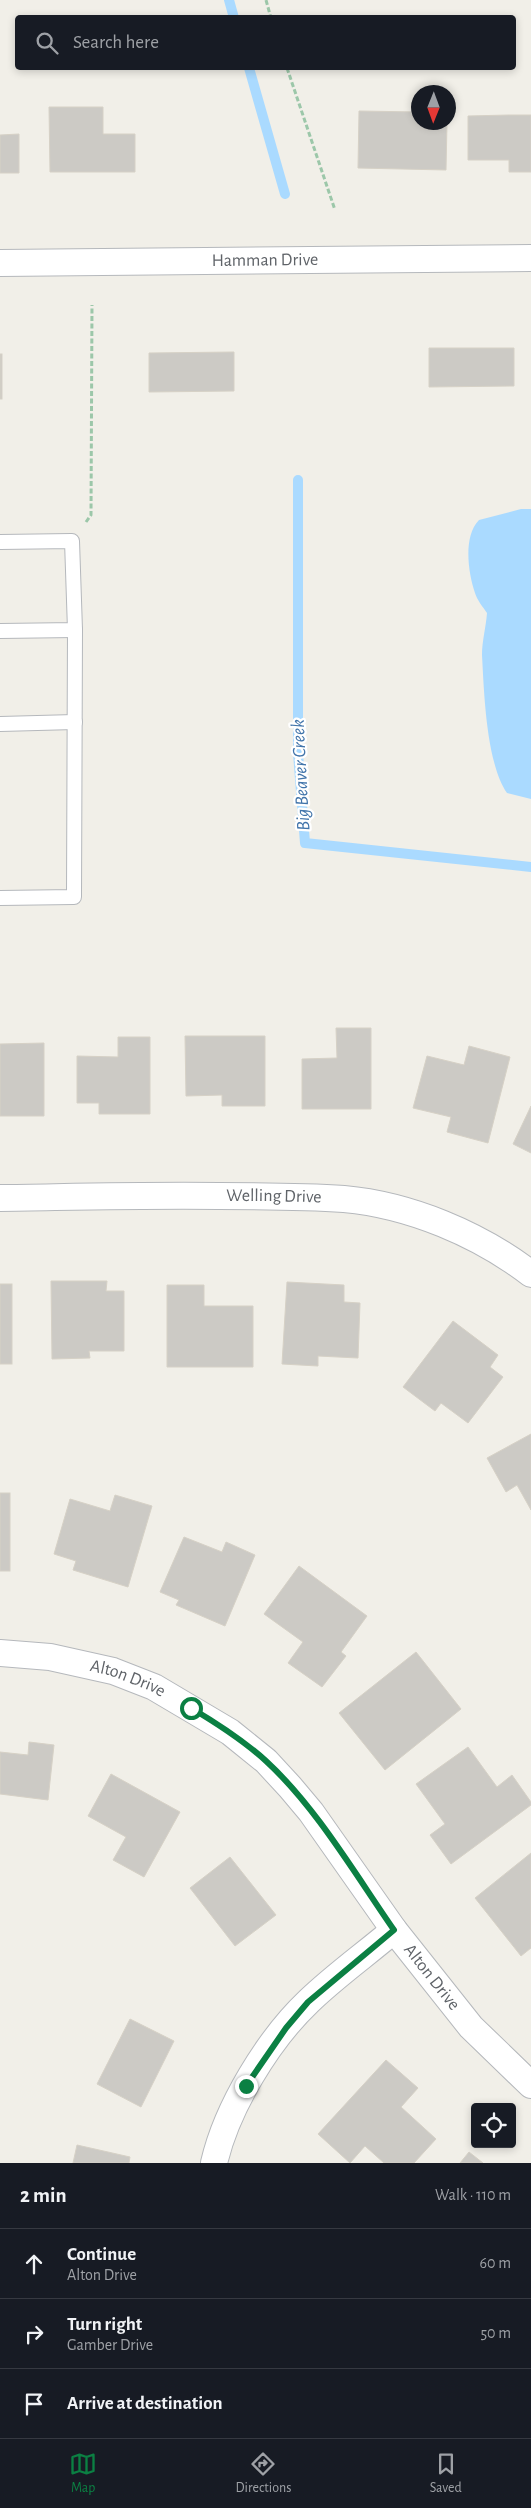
<!DOCTYPE html>
<meta charset="utf-8">
<style>
:root{--surface:#171b24;--page:#242831;--text:#f1f3f6;--muted:#9ea1a6;--line:#363941;--accent:#0b8043}
body{margin:0;font-family:"Alegreya Sans",sans-serif;background:var(--page);color:var(--text)}
.controls{position:absolute;right:15px;bottom:15px;display:grid;overflow:hidden;border-radius:5px;box-shadow:0 2px 8px #0003}
.controls button{width:45px;height:45px;display:grid;place-items:center;padding:0;border:0;border-bottom:1px solid var(--line);background:var(--surface);color:var(--text);font:25px sans-serif}
.compass{position:absolute;left:411px;top:85px;width:45px;height:45px;border-radius:50%;background:var(--surface);box-shadow:0 2px 8px #0003;rotate:181deg}
.stop{position:absolute;width:15px;height:15px;margin:-11px;border:4px solid #0b8043;border-radius:50%;background:#fff}
.stop.end{background:#0b8043;border-color:#fff;box-shadow:0 1px 5px #0008}
.list{margin:0;padding:0;list-style:none}
h2{display:flex;justify-content:space-between;align-items:center;height:65px;margin:0;padding:0 20px;font-size:21px}
h2 small{font-size:16px;font-weight:400;color:var(--muted)}
.list li{display:grid;grid-template-columns:32px 1fr auto;gap:15px;align-items:center;box-sizing:border-box;height:70px;padding:0 20px;border-top:1px solid var(--line)}
.list b{display:block;font-size:19px;white-space:nowrap}
.list p{margin:0;font-size:16px;white-space:nowrap;color:var(--muted)}
.list em{font-size:16px;font-style:normal;color:var(--muted)}
.icon{flex:none;width:28px;height:28px;fill:none;stroke:currentColor;stroke-width:2;stroke-linecap:round;stroke-linejoin:round}
.map{position:relative;flex:none;width:531px;height:2163px;overflow:hidden}
.search{position:absolute;background:var(--surface);box-shadow:0 2px 8px #0003;left:15px;right:15px;top:15px;height:55px;display:flex;align-items:center;gap:12px;box-sizing:border-box;padding:0 18px;border-radius:5px;color:var(--muted);font-size:19px}
.sheet{height:275px;background:var(--surface)}
nav{display:flex;justify-content:space-around;align-items:center;box-sizing:border-box;height:70px;border-top:1px solid var(--line);background:var(--surface);font-size:14px;color:var(--muted)}
nav a{display:grid;justify-items:center;gap:2px}
nav .on{color:var(--accent)}
.map>svg:first-child{display:block}
.water{fill:#aadaff}
.lines{fill:none;stroke-linecap:round;stroke-linejoin:round}
.stream{stroke:#aadaff;stroke-width:10}
.building{fill:#cccac5;stroke:#d6d1c6}
.service-casing{stroke:#b5b8bc;stroke-width:16}
.minor-casing{stroke:#b5b8bc;stroke-width:28}
.path{stroke:#9cc7a9;stroke-width:3;stroke-dasharray:5 2.5;stroke-linecap:butt}
.service{stroke:#fff;stroke-width:14}
.minor{stroke:#fff;stroke-width:26}
.route{stroke:#0b8043;stroke-width:6}
.labels{text-anchor:middle;dominant-baseline:central;stroke-width:4.5;stroke-linejoin:round;paint-order:stroke}
.street-label{font-size:18px;fill:#5f6368;stroke:#fff}
.water-label{font-size:19px;font-style:italic;fill:#4174aa;stroke:#fff}
</style>
<div class="map">
<svg width="531" height="2163" viewBox="0 0 531 2163">
<rect width="100%" height="100%" fill="#f1efe8"/>
<path class="water" d="M521 509H531V799L507 793C486 763 484 690 482 655 482 641 486 627 487 613 483 607 477 600 475 593 468 573 463 536 479 520Z"/>
<g class="lines">
<g class="stream">
<polyline points="229,0 234,18"/>
<polyline points="249,68 285,194"/>
<polyline points="298,480 298,753 305,843 531,867"/>
</g>
</g>
<g class="building">
<polygon points="49,107 103,107 103,134 135,134 135,172 50,172"/>
<polygon points="359,111 418,112 418,122 447,122 446,170 358,168"/>
<polygon points="509,115 531,115 531,172 509,172 509,160 468,160 468,116"/>
<polygon points="19,134 19,173 0,173 0,135"/>
<polygon points="429,348 514,348 514,386 429,387"/>
<polygon points="234,352 234,391 149,392 149,353"/>
<rect x="0" y="354" width="2" height="45"/>
<polygon points="336,1028 371,1028 371,1109 302,1109 302,1059 337,1058"/>
<polygon points="185,1036 265,1036 265,1106 222,1106 222,1095 186,1096"/>
<polygon points="118,1037 150,1037 150,1114 99,1114 99,1103 77,1103 77,1056 118,1057"/>
<polygon points="44,1043 44,1116 0,1116 0,1044"/>
<polygon points="469,1046 510,1057 488,1143 447,1132 451,1117 413,1108 427,1056 464,1065"/>
<polygon points="531,1106 531,1153 513,1144"/>
<polygon points="51,1281 107,1281 106,1291 124,1291 124,1351 89,1351 90,1358 52,1359"/>
<polygon points="287,1282 344,1285 344,1302 360,1303 358,1358 318,1356 318,1366 282,1364"/>
<rect x="0" y="1284" width="12" height="80"/>
<polygon points="167,1285 204,1285 204,1306 253,1306 253,1367 167,1367"/>
<polygon points="453,1321 498,1355 490,1367 503,1377 468,1423 441,1403 435,1411 403,1387"/>
<polygon points="531,1434 531,1510 517,1485 506,1492 487,1458"/>
<rect x="0" y="1493" width="10" height="78"/>
<polygon points="115,1495 152,1506 128,1587 73,1570 76,1561 54,1554 70,1499 110,1511"/>
<polygon points="184,1537 222,1552 226,1542 255,1555 225,1626 176,1605 179,1600 160,1592"/>
<polygon points="299,1566 367,1616 341,1652 346,1656 322,1687 288,1663 303,1642 264,1614"/>
<polygon points="416,1652 461,1709 385,1770 339,1713"/>
<polygon points="29,1742 54,1745 48,1800 0,1794 0,1752 28,1755"/>
<polygon points="468,1747 497,1787 512,1775 531,1802 531,1805 451,1864 430,1835 445,1824 416,1784"/>
<polygon points="111,1774 180,1812 144,1877 113,1860 126,1837 88,1816"/>
<polygon points="531,1853 531,1948 521,1956 475,1898"/>
<polygon points="230,1857 276,1915 235,1946 190,1888"/>
<polygon points="130,2019 174,2041 141,2107 97,2084"/>
<polygon points="386,2060 418,2088 401,2107 436,2139 414,2163 384,2163 365,2146 350,2163 318,2134"/>
<polygon points="77,2145 130,2157 129,2163 73,2163"/>
<polygon points="469,2152 483,2163 460,2163"/>
</g>
<g class="lines">
<g class="service-casing">
<g id="service">
<polyline points="0,542 72,541 75,630 0,631"/>
<polyline points="0,724 75,722"/>
<polyline points="0,898 74,897 75,630"/>
</g>
</g>
<g class="minor-casing">
<g id="minor">
<path id="s1" d="M0 263 531 258"/>
<path id="s2" d="M0 1198C73 1197 146 1195 219 1196 261 1196 302 1196 344 1199 410 1205 479 1234 531 1274"/>
<path id="s3" d="M0 1653 50 1657 113 1671 154 1687 230 1732 266 1761 290 1787 311 1812 394 1930 471 2027 531 2085"/>
<path d="M214 2163C227 2107 268 2040 309 2001 336 1975 366 1954 394 1930"/>
</g>
</g>
<g class="path">
<polyline points="266,0 271,18"/>
<polyline points="287,68 335,210"/>
<polyline points="86,522 91,515 92,305"/>
</g>
<use href="#service" class="service"/>
<use href="#minor" class="minor"/>
</g>
<g class="lines">
<path class="route" d="M191 1708C218 1724 243 1740 266 1761 316 1807 355 1874 394 1930L308 2002 286 2028 246 2086"/>
</g>
<g class="labels">
<g class="street-label">
<text stroke="none"><textPath href="#s1" startOffset="265">Hamman Drive</textPath></text>
<text stroke="none"><textPath href="#s2" startOffset="274">Welling Drive</textPath></text>
<text stroke="none"><textPath href="#s3" startOffset="131">Alton Drive</textPath></text>
<text stroke="none"><textPath href="#s3" startOffset="566">Alton Drive</textPath></text>
</g>
<g class="water-label">
<text transform="translate(301 775) rotate(-93)">Big Beaver Creek</text>
</g>
</g>
</svg>
<div class="controls">
<button><svg class="icon" aria-label="locate" viewBox="0 0 24 24"><circle cx="12" cy="12" r="6"/><path d="M12 2v4M12 18v4M2 12h4M18 12h4"/></svg></button>
</div>
<svg class="compass" viewBox="-18 -18 36 36"><path d="M0-13l5 13h-10z" fill="#e53935"/><path d="M0 13l5-13h-10z" fill="#9ea1a6"/></svg>
<div class="stop" style="left:191px;top:1708px"></div>
<div class="stop end" style="left:246px;top:2086px"></div>
<div class="search"><svg class="icon" aria-label="search" viewBox="0 0 24 24"><circle cx="10" cy="10" r="6"/><path d="M15 15l6 6"/></svg>Search here</div>
</div>
<section class="sheet">
<h2>2 min<small>Walk · 110 m</small></h2>
<ul class="list">
<li><svg class="icon" aria-label="ahead" viewBox="0 0 24 24"><path d="M12 20V5M6 11l6-6 6 6"/></svg><div><b>Continue</b><p>Alton Drive</p></div><em>60 m</em></li>
<li><svg class="icon" aria-label="right" viewBox="0 0 24 24"><path d="M7 20v-9h11M14 6l5 5-5 5"/></svg><div><b>Turn right</b><p>Gamber Drive</p></div><em>50 m</em></li>
<li><svg class="icon" aria-label="arrive" viewBox="0 0 24 24"><path d="M6 21V4h12l-3 4 3 4H6"/></svg><div><b>Arrive at destination</b></div></li>
</ul>
</section>
<nav>
<a class="on"><svg class="icon" aria-label="map" viewBox="0 0 24 24"><path d="M3 6l6-2 6 2 6-2v14l-6 2-6-2-6 2zM9 4v14M15 6v14"/></svg>Map</a>
<a><svg class="icon" aria-label="directions" viewBox="0 0 24 24"><path d="M12 3l9 9-9 9-9-9zM9 14v-3h6M13 9l2 2-2 2"/></svg>Directions</a>
<a><svg class="icon" aria-label="saved" viewBox="0 0 24 24"><path d="M7 4h10v16l-5-4-5 4z"/></svg>Saved</a>
</nav>
